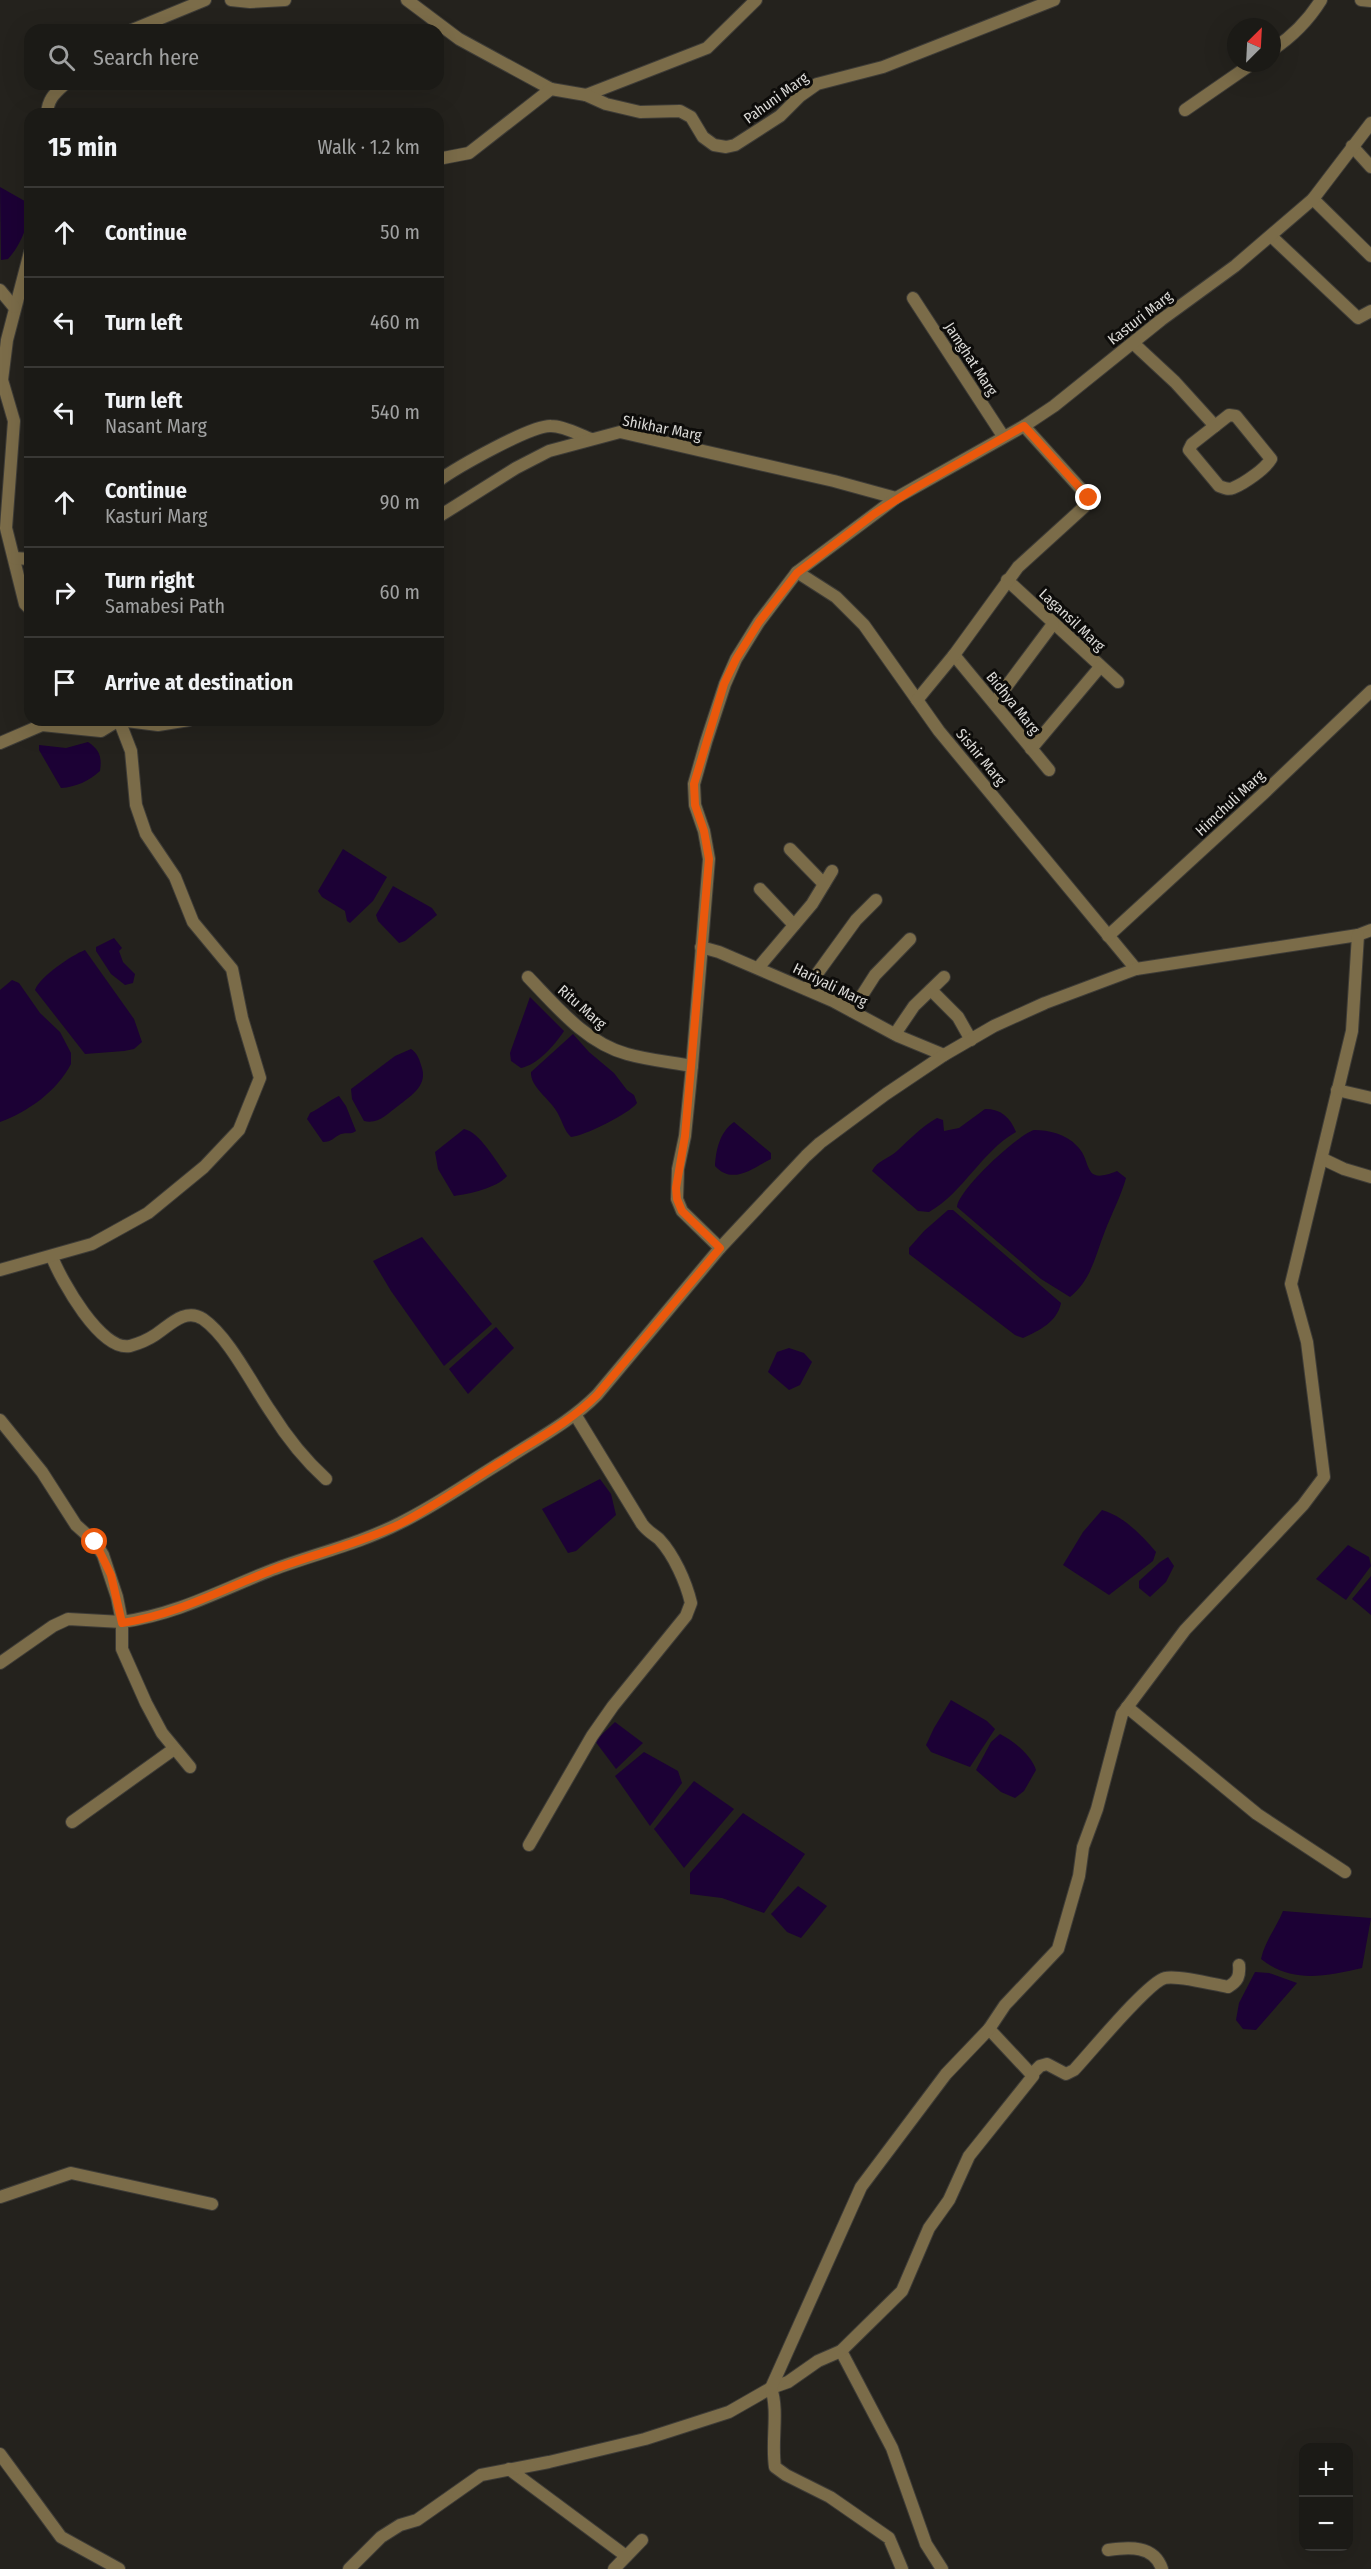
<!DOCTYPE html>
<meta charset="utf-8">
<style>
:root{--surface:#1b1a16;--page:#282723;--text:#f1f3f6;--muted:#a0a1a1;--line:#393835}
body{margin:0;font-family:"Fira Sans Condensed",sans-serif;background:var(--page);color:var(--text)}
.controls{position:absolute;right:18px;bottom:18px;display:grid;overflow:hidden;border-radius:12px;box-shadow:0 6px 24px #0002}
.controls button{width:54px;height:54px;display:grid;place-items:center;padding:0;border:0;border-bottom:2px solid var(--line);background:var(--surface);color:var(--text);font:30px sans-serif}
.compass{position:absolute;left:1227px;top:18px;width:54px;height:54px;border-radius:50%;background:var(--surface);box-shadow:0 6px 24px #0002;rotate:24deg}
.stop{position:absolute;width:18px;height:18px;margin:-14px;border:4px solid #ea580c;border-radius:50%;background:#fff}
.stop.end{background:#ea580c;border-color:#fff;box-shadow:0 2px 6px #0008}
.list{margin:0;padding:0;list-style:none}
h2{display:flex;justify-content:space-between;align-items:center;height:78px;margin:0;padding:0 24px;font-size:26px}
h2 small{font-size:20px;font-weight:400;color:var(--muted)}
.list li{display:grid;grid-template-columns:39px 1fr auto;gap:18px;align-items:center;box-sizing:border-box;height:90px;padding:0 24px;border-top:2px solid var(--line)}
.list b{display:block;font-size:22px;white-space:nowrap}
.list p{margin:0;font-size:20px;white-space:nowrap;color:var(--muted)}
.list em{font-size:20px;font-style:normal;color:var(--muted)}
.icon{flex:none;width:33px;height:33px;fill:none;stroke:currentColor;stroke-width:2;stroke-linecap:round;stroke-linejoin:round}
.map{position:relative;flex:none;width:1371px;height:2569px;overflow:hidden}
.search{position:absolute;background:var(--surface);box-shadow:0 6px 24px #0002;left:24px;top:24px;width:420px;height:66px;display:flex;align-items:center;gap:15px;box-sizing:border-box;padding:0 21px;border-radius:18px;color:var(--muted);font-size:22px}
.panel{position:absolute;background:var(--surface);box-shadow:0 6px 24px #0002;left:24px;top:108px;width:420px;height:618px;border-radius:18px}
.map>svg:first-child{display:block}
.water{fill:#1c0135}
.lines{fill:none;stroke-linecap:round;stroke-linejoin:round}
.minor-casing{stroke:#3e3c37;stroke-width:14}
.tertiary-casing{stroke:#3e3c37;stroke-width:14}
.minor{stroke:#7b6c49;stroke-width:12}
.tertiary{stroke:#7b6c49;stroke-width:12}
.route{stroke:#ea580c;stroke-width:8}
.labels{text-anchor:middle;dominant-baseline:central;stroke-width:6;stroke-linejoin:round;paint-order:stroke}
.street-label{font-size:15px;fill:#dbdad7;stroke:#0d0c0a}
</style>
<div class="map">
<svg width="1371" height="2569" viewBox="0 0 1371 2569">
<rect width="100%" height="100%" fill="#24221d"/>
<g class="water">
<path d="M0 187 30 204C30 222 21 245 8 259L1 260Z"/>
<path d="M88 742C100 750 102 757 100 771 89 781 76 787 61 788L39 750V745L66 748Z"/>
<polygon points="343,849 387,877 373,901 350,923 347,921 345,911 322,897 318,891"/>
<polygon points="393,886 432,908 437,915 405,941 399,943 378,921 376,915"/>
<polygon points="114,938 122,948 119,951 123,962 135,974 133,983 125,985 111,974 96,951 96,947"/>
<path d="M85 950 134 1019 142 1042 134 1049 124 1051 85 1054 35 990C39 977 72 955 85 950Z"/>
<path d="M12 980 19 983 40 1013 60 1032 71 1053V1064C57 1091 28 1112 0 1122V990Z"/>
<path d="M530 997 564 1031C555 1045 537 1065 521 1068L511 1061 510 1053Z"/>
<path d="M573 1034 589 1052 614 1073 627 1090 634 1095 637 1103C629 1114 584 1136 571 1137 564 1131 562 1120 557 1112 550 1099 530 1087 531 1072Z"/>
<path d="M411 1049C417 1053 419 1058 421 1065 429 1085 412 1095 398 1106 388 1113 378 1125 364 1121L352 1099 351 1089 395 1056Z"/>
<path d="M339 1096 346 1106 356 1131C350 1135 347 1132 341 1134 334 1137 332 1142 323 1142L307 1119 310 1113C317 1110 335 1097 339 1096Z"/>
<path d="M985 1109C1001 1109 1010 1117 1016 1132 981 1152 964 1192 929 1212L918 1211 872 1171C878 1160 888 1159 897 1151 910 1139 921 1127 937 1118L943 1120 944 1131 959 1128Z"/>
<path d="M734 1122 771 1153V1159C754 1167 733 1186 715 1166 716 1149 720 1132 734 1122Z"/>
<path d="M464 1129C480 1132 497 1163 507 1176 497 1188 469 1194 454 1196L438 1169 435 1152Z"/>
<path d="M1034 1130C1049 1130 1066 1134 1077 1146 1093 1161 1081 1186 1117 1171L1126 1178C1121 1196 1112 1213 1105 1231 1095 1256 1092 1279 1070 1297L1041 1279 957 1207C958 1190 1017 1135 1034 1130Z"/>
<path d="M948 1210H953L1061 1303C1057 1322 1040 1330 1023 1338L1015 1335 909 1254V1248L924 1231Z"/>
<polygon points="422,1237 492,1324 444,1366 391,1291 373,1261"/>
<polygon points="496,1327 514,1348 468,1394 449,1369"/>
<polygon points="789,1348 804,1353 812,1362 800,1385 789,1390 768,1372 777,1352"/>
<polygon points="600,1479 611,1494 616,1515 576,1551 568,1553 542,1509"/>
<path d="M1102 1510C1123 1516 1142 1535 1156 1552L1153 1561 1109 1595 1063 1565 1083 1532Z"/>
<polygon points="1348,1545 1369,1557 1371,1566 1346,1600 1316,1579"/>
<polygon points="1168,1557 1174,1566 1166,1582 1150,1597 1139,1588 1139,1581 1160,1562"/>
<polygon points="1371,1576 1371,1615 1352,1599"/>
<polygon points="951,1700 987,1721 995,1729 970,1767 931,1752 926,1745 934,1728"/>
<polygon points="615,1722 643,1743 616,1769 595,1741"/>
<path d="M1000 1734C1014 1741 1032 1756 1036 1770L1024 1791 1015 1798 1001 1792 976 1770 991 1742Z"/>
<polygon points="644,1752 678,1771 682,1783 650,1826 615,1776"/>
<polygon points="694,1781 734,1809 684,1868 654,1829"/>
<polygon points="743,1813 805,1854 764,1913 722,1898 690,1894 690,1873"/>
<polygon points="798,1886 827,1906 801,1938 787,1932 771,1914"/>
<path d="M1283 1911 1371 1918 1362 1968C1326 1976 1292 1984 1261 1959 1265 1941 1276 1928 1283 1911Z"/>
<polygon points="1255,1972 1269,1973 1297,1983 1256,2030 1243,2029 1236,2020 1239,2003"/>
</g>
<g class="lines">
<g class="minor-casing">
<g id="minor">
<polyline points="231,0 250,2 285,0"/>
<polyline points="407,0 459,39 551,89"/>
<polyline points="132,30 205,0"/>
<path d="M1272 50C1293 36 1308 21 1321 0"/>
<polyline points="586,95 707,48 756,0"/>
<polyline points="1185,110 1253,63"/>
<path d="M47 114C48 99 54 94 65 84"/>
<polyline points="1352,146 1371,167"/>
<polyline points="1313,199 1371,256"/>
<polyline points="1271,236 1358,318 1371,311"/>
<polyline points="30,252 7,340 2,380 14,421 6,528 25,604 30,609"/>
<polyline points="0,290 14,307"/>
<polyline points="913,298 1003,436"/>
<polyline points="1133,343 1175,382 1215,426"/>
<path d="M1229 415 1236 416 1271 459C1265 469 1245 483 1233 488 1228 490 1224 488 1219 486L1189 450 1192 444Z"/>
<path d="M438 481C456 468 531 425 551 426 564 426 580 435 591 439"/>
<polyline points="438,517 516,468 549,451 620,432 834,481 896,498"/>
<polyline points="797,572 836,597 864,625 939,731 1136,969"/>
<polyline points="1007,580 1118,682"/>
<polyline points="954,655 1049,770"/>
<polyline points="917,700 954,655 1018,567 1084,507 1090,499 1024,426"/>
<polyline points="994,703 1053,624"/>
<polyline points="119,720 158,725 189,720"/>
<polyline points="0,743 42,725 101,731 119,720"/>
<polyline points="1031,749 1100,667"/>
<polyline points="790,849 824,884"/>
<polyline points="760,889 794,925"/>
<polyline points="1108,936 1264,793 1371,691"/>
<polyline points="701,947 719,952 833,1001 898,1036 944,1055"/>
<polyline points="758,968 812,904 832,871"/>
<path d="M528 977C556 1006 586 1043 627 1054 648 1060 670 1062 692 1066"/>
<polyline points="806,989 856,920 876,900"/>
<polyline points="931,990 958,1017 971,1040"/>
<polyline points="852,1011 875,975 910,939"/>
<polyline points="895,1034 914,1006 944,977"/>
<polyline points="1337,1090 1371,1098"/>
<polyline points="1323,1159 1344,1169 1371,1177"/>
<polyline points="720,1248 682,1211 677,1199 678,1169 685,1136 692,1066 709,859 704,831 695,805 694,784 706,742 725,684 736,659 759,622 797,572 896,498 1024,426 1054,406 1161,320 1235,266 1313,199 1371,123"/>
<path d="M52 1257C61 1280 101 1352 130 1346 137 1344 149 1339 155 1335 169 1326 185 1307 203 1319 229 1337 253 1386 271 1412 286 1436 305 1460 326 1479"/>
<polyline points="0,1270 92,1244 148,1213 204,1167 239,1130 260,1078 242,1018 232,969 193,922 175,877 146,834 136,805 131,751 119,720"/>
<path d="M0 1420 42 1472 76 1525 95 1542 103 1555 117 1597 122 1622C178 1614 221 1590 272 1570 314 1554 359 1544 400 1523 437 1505 470 1481 505 1460 537 1439 570 1422 597 1395L720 1248 806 1156 820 1143 886 1094 944 1055 994 1026 1045 1003 1136 969 1358 935 1371 930"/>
<polyline points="0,1663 53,1626 68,1619 122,1622 122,1649 146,1703 162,1733 190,1767"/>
<polyline points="1127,1707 1257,1814 1345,1872"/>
<polyline points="72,1822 174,1749"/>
<path d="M529 1845 592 1736 613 1706 686 1616 691 1603C686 1582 674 1555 659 1539 653 1534 647 1531 642 1524L576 1416"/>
<path d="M1032 2074 1040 2066 1047 2064 1066 2074 1074 2070C1090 2053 1148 1982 1165 1978 1177 1975 1213 1984 1228 1987 1238 1981 1240 1976 1239 1965"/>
<polyline points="0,2197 71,2173 212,2204"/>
<polyline points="841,2351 892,2448 926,2544 942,2569"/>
<polyline points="0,2454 61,2537 119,2569"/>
<polyline points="509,2469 626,2556"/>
<path d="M1108 2550C1129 2547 1154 2545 1162 2569"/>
<polyline points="349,2569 381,2537 400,2525 417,2520 481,2475 549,2462 645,2439 729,2412 771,2388 788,2382 818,2361 841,2351 902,2291 929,2228 949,2200 969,2156 1033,2076 989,2029"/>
<polyline points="614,2569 642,2540"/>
<path d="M902 2569 889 2538 830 2497 786 2475 775 2467C771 2441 779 2412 771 2388L861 2187 946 2074 989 2029 1005 2005 1058 1949 1079 1876 1083 1847 1097 1809 1122 1714 1185 1630 1303 1505 1324 1477 1307 1342 1291 1284 1352 1031 1358 935"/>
</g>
</g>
<g class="tertiary-casing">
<g id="tertiary">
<polyline points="1361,0 1371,1"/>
<polyline points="438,159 469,153 551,89 586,95 606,104 640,112 680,111 691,117 703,137 714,145 726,147 735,145 780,116 800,96 817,84 883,67 1054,0"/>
<polyline points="14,558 30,559"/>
</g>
</g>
<use href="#minor" class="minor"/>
<use href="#tertiary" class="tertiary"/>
</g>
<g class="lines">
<path class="route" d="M95 1542 111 1575 122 1623C178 1614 221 1590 272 1570 314 1554 359 1544 400 1524 437 1505 470 1481 504 1460 537 1439 570 1422 597 1395L720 1248 682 1211 677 1199 676 1188 685 1136 709 859 704 831 695 805 694 784 724 684 736 659 759 622 797 573 874 514 915 488 1024 426 1089 498"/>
</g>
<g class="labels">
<g class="street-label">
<text transform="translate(776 98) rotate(-36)">Pahuni Marg</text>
<text transform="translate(1140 318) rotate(-38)">Kasturi Marg</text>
<text transform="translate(971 359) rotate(57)">Jamghat Marg</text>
<text transform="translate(662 428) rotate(11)">Shikhar Marg</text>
<text transform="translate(1072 620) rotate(43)">Lagansil Marg</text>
<text transform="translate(1013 703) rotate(51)">Bidhya Marg</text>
<text transform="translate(981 757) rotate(50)">Sishir Marg</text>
<text transform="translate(1230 803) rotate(-43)">Himchuli Marg</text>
<text transform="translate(830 985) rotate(26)">Hariyali Marg</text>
<text transform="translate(582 1007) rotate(41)">Ritu Marg</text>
</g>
</g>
</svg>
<div class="controls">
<button>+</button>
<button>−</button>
</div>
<svg class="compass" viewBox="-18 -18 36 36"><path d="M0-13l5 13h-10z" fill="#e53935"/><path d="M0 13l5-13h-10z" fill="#a0a1a1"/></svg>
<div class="stop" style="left:95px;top:1542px"></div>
<div class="stop end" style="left:1089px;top:498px"></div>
<div class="search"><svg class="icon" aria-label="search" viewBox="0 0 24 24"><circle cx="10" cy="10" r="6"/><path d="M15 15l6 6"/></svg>Search here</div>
<section class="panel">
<h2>15 min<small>Walk · 1.2 km</small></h2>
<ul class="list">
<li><svg class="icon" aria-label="ahead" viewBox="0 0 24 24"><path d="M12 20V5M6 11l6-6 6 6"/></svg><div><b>Continue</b></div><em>50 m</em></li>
<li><svg class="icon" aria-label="left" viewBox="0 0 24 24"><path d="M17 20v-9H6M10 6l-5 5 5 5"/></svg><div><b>Turn left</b></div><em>460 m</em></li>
<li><svg class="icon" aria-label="left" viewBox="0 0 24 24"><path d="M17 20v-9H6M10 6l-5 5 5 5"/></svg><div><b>Turn left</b><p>Nasant Marg</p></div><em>540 m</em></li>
<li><svg class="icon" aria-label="ahead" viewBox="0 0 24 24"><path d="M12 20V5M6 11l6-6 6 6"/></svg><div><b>Continue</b><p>Kasturi Marg</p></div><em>90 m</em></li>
<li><svg class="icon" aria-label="right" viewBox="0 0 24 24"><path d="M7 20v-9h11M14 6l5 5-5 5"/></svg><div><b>Turn right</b><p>Samabesi Path</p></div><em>60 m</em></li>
<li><svg class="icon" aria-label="arrive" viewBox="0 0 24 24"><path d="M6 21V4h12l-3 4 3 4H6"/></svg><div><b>Arrive at destination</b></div></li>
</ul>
</section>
</div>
